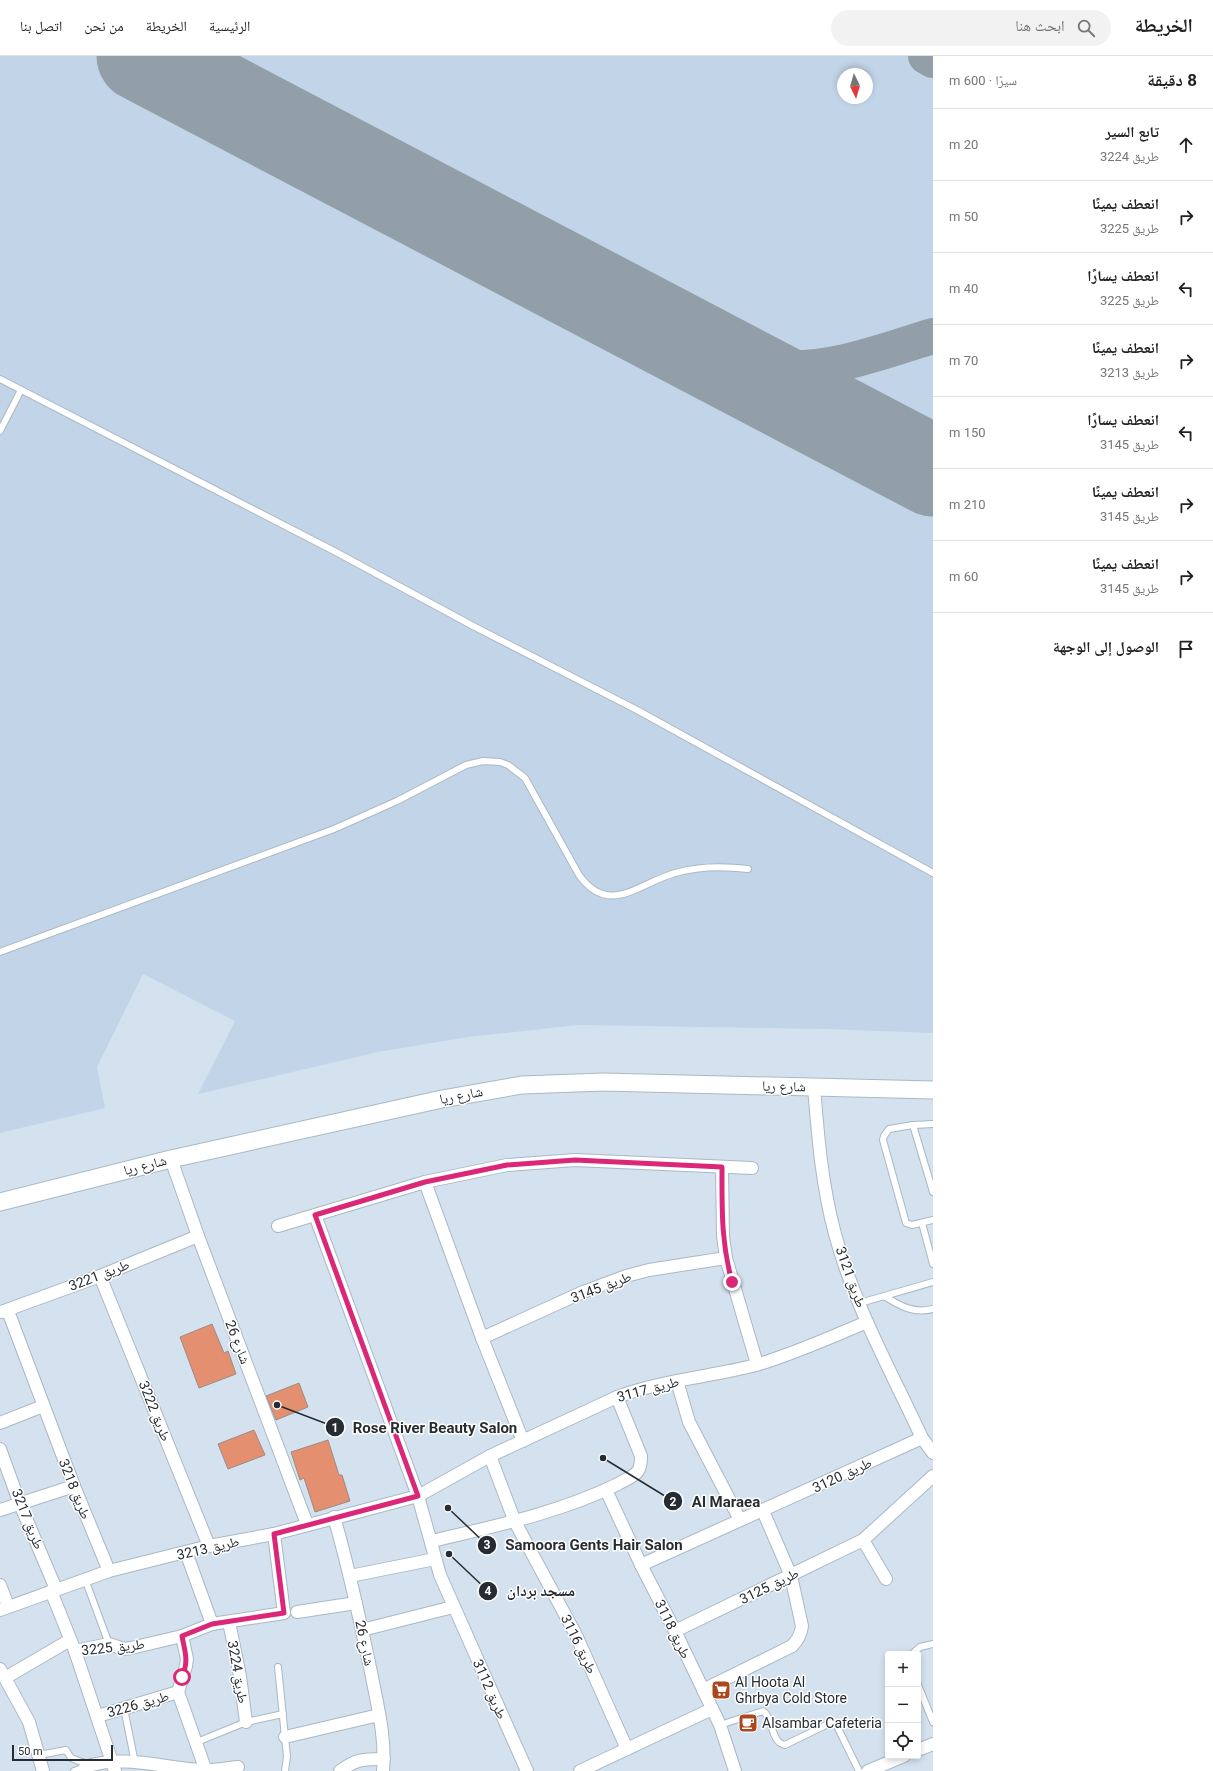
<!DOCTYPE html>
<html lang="ar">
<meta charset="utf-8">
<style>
:root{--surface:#fff;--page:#f2f2f2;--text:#222;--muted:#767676;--line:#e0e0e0}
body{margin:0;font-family:Roboto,"Noto Naskh Arabic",sans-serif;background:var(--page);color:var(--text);direction:rtl}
.controls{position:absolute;right:12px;bottom:12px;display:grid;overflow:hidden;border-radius:4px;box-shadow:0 2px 6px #0003}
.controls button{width:36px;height:36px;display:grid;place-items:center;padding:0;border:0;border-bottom:1px solid var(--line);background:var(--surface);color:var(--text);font:20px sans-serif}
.compass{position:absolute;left:837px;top:12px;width:36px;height:36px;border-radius:50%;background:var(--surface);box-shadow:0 2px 6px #0003;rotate:175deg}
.scale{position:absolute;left:12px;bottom:10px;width:101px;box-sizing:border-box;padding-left:4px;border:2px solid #262c31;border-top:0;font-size:11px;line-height:14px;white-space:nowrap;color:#262c31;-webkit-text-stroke:3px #fff;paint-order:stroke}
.stop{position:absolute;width:12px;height:12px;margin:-9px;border:3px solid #db2777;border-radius:50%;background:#fff}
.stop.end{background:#db2777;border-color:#fff;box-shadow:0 1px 4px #0008}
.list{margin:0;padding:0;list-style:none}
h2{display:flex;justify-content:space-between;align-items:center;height:52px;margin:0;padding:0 16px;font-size:17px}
h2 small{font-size:13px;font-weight:400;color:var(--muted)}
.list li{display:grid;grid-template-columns:26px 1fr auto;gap:12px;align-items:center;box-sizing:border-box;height:72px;padding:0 16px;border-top:1px solid var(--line)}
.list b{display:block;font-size:15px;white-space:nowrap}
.list p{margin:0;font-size:13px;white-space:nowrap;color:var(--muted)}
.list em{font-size:13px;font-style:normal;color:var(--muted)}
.icon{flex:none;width:22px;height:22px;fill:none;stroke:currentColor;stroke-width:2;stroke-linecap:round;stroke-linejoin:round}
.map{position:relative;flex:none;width:933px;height:1715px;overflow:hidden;direction:ltr}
header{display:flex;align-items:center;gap:24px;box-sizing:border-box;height:56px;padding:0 20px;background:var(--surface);border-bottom:1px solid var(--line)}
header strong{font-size:19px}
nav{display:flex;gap:22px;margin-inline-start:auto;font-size:14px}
.search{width:280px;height:36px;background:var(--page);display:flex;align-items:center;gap:10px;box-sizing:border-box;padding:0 14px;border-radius:22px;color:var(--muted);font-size:15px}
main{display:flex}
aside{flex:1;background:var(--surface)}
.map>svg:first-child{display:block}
.built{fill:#c2d4e7;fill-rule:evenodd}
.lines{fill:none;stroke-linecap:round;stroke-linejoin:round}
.taxiway{stroke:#929ea8;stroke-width:36}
.runway{stroke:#929ea8;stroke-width:91}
.building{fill:#e48f70;stroke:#9d8b84}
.lane-casing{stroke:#aab8c5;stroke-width:8}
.street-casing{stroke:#aab8c5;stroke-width:14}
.secondary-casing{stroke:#aab8c5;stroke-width:19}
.lane{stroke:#fff;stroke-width:6}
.street{stroke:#fff;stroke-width:12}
.secondary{stroke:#fff;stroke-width:17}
.route{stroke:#db2777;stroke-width:5}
.labels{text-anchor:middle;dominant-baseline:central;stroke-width:3;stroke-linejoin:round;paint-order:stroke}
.street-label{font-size:14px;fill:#262c31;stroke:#fff}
.poi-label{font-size:14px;fill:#262c31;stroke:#fff;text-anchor:start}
.leader{fill:none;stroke:#262c31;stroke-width:1.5}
.callout-dot{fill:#262c31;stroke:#fff;stroke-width:1.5}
.mark-label{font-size:12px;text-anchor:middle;font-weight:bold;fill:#fff}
.callout-label{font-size:15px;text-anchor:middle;font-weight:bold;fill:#262c31;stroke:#fff;stroke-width:3;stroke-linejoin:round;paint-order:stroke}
</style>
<header>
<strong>الخريطة</strong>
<div class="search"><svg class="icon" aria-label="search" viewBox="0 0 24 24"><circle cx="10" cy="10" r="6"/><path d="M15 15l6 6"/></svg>ابحث هنا</div>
<nav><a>الرئيسية</a><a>الخريطة</a><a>من نحن</a><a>اتصل بنا</a></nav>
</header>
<main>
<aside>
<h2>8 دقيقة<small>سيرًا · 600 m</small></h2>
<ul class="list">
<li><svg class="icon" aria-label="ahead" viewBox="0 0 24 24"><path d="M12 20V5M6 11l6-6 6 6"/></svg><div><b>تابع السير</b><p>طريق 3224</p></div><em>20 m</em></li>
<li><svg class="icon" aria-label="right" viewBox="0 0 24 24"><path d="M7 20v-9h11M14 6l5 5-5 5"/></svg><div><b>انعطف يمينًا</b><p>طريق 3225</p></div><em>50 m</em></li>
<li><svg class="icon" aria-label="left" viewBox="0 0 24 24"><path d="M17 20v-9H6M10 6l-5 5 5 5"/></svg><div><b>انعطف يسارًا</b><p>طريق 3225</p></div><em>40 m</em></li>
<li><svg class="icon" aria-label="right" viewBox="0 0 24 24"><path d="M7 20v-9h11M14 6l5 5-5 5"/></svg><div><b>انعطف يمينًا</b><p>طريق 3213</p></div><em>70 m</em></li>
<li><svg class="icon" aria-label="left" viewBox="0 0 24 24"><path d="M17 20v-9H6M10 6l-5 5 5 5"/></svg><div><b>انعطف يسارًا</b><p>طريق 3145</p></div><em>150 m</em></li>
<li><svg class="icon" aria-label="right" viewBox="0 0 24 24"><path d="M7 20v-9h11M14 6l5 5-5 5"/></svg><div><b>انعطف يمينًا</b><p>طريق 3145</p></div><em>210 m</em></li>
<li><svg class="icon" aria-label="right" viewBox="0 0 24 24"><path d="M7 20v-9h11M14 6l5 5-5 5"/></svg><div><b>انعطف يمينًا</b><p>طريق 3145</p></div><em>60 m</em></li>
<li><svg class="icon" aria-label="arrive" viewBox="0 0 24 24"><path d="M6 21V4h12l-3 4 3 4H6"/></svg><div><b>الوصول إلى الوجهة</b></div></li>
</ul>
</aside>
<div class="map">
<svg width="933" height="1715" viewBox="0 0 933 1715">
<rect width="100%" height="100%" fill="#d4e2f0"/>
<path class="built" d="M0 0H933V977L827 973 579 969 468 981 378 996 198 1038 235 965 143 918 97 1011 105 1052 0 1077ZM843 18H867V42H843Z"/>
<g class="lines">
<g class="taxiway">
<polyline points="926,0 933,4"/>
<path d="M711 299C734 304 757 311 781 312 834 315 883 295 933 280"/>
</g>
<polyline class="runway" points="142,0 933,415"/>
</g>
<g class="building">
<polygon points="212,1268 224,1297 228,1295 236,1318 199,1332 180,1281"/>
<polygon points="299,1327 308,1351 276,1364 266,1340"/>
<polygon points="254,1374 265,1399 228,1413 218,1388"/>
<polygon points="328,1384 339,1419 342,1419 350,1445 315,1456 304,1422 300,1424 291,1396"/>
</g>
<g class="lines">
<g class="lane-casing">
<g id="lane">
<polyline points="0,323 334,495 475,571 637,654 933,817"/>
<polyline points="0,375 21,334"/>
<path d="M0 896 334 773 397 745 466 709 483 705 500 706 508 709 525 722 579 819C609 861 639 827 675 817 699 810 724 810 748 813"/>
<polyline points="913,1069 933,1068"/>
<polyline points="933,1136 913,1069 889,1073 884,1080 883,1084 906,1167 912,1169 933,1164"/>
<polyline points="922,1167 933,1208"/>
<path d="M884 1240C900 1250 914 1258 933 1253"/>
<polyline points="860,1247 933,1226"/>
<polyline points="85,1523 109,1588"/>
<polyline points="912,1598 920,1591 933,1588"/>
<polyline points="278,1611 287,1701 285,1715"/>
<polyline points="918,1629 933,1666"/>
<polyline points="124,1652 135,1707"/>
<path d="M720 1669 763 1655C774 1663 770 1686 785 1689L830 1667 836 1668 859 1715"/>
<polyline points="197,1686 246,1666 283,1658"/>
<polyline points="39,1699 66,1694 71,1702 90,1709"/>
<polyline points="74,1715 85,1711"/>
</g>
</g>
<g class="street-casing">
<g id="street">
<path d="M814 1031C818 1081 822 1130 835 1178 854 1249 891 1315 922 1382L933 1397"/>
<polyline points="171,1103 198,1180 307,1468"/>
<polyline points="722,1111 723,1180 726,1202 757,1308"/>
<polyline points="425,1126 482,1282 523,1385"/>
<polyline points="315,1159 418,1440 440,1519 527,1715"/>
<polyline points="278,1170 425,1126 507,1109 575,1104 752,1112"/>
<polyline points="100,1220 209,1490"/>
<polyline points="8,1255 74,1430 109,1515"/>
<polyline points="1,1256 100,1220 198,1180"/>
<polyline points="482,1282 583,1236 626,1220 649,1214 726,1202"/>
<polyline points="677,1325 689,1366 740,1464"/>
<polyline points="0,1367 43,1350"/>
<polyline points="0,1393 20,1448 56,1533"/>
<polyline points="490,1400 515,1466 576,1579 627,1693"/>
<polyline points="606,1434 641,1509 675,1575 720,1669 735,1715"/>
<polyline points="0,1454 74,1430"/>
<path d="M334 1461C349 1512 360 1564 371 1616 377 1648 386 1681 383 1715"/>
<polyline points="863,1484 886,1523"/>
<path d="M432 1485C495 1470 559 1457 618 1428 624 1424 634 1421 638 1415 641 1411 641 1405 641 1400L617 1341"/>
<polyline points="186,1496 212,1568"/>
<polyline points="641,1509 922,1382"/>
<polyline points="350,1520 435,1503"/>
<polyline points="0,1529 8,1550"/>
<polyline points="51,1535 75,1595 115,1715"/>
<path d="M0 1554 109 1515 209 1490 274 1478 418 1440 490 1400 617 1341C662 1324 710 1321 756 1309 794 1298 831 1281 867 1266"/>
<polyline points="297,1556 356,1547"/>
<polyline points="229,1566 240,1620 246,1666"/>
<polyline points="362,1574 453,1551"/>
<polyline points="675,1575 863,1484 933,1420"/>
<polyline points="182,1580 187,1603 186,1610 178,1636 206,1715"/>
<polyline points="75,1595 109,1588 124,1593 131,1592 182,1580 212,1568 284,1557 274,1478"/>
<polyline points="0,1613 29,1666 43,1715"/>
<polyline points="5,1622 70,1584"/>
<path d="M703 1634 792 1590C798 1584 801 1579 802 1570L791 1520 763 1455"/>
<polyline points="98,1660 178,1636"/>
<polyline points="285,1681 379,1659"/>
<polyline points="918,1694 933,1688"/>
<path d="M86 1715 85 1711C123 1698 163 1712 201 1714 213 1715 226 1712 238 1711"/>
<path d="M340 1715C356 1703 363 1703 384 1703"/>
<polyline points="580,1715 712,1653"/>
<polyline points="868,1715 904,1700"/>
</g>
</g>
<g class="secondary-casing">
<polyline id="secondary" points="0,1146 171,1103 442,1043 522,1029 603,1026 933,1034"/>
</g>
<use href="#lane" class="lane"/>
<use href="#street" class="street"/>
<use href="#secondary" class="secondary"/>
</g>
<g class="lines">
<path class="route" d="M182 1621C189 1605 185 1596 182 1580L212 1568 284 1557 274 1478 418 1440 315 1159 425 1126 507 1109 575 1104 722 1111C722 1153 721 1185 732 1226"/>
</g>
<defs>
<g id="supermarket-square" transform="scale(1)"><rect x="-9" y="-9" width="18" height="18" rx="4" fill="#ac461d" stroke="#fff"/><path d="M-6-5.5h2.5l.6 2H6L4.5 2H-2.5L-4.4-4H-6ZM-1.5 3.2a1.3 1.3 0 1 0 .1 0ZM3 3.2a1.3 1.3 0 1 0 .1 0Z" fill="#fff"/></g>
<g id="cafe-square" transform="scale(1)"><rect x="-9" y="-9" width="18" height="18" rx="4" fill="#ac461d" stroke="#fff"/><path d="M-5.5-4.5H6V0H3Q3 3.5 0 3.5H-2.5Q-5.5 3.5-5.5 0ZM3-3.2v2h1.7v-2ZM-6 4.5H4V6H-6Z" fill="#fff"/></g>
</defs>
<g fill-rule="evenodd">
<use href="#supermarket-square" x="721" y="1634"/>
<use href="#cafe-square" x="748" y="1667"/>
</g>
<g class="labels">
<g class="street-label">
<text transform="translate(784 1030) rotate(1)">شارع ريا</text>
<text transform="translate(461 1039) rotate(-11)">شارع ريا</text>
<text transform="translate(145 1109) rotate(-14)">شارع ريا</text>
<text transform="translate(99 1219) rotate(-21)">طريق 3221</text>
<text transform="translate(851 1221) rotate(70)">طريق 3121</text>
<text transform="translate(601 1231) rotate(-21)">طريق 3145</text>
<text transform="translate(238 1286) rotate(69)">شارع 26</text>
<text transform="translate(648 1333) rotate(-15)">طريق 3117</text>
<text transform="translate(155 1355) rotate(68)">طريق 3222</text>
<text transform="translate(842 1419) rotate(-25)">طريق 3120</text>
<text transform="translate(75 1433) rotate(68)">طريق 3218</text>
<text transform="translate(28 1463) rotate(68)">طريق 3217</text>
<text transform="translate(208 1492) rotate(-13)">طريق 3213</text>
<text transform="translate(769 1530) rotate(-26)">طريق 3125</text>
<text transform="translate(673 1573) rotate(64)">طريق 3118</text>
<text transform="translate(365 1587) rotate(78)">شارع 26</text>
<text transform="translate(579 1588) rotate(64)">طريق 3116</text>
<text transform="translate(113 1591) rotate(-6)">طريق 3225</text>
<text transform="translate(238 1616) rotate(80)">طريق 3224</text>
<text transform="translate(490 1633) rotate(66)">طريق 3112</text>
<text transform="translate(138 1648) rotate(-16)">طريق 3226</text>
</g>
<g class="poi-label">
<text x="735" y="1626">Al Hoota Al<tspan x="735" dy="16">Ghrbya Cold Store</tspan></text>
<text x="762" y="1667">Alsambar Cafeteria</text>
</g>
</g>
<path class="leader" d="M277 1349L335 1371M603 1402L673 1445M448 1452L487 1489M449 1498L488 1535"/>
<g class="callout-dot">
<circle cx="277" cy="1349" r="4"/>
<circle cx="603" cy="1402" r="4"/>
<circle cx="448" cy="1452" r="4"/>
<circle cx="449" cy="1498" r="4"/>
<circle cx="335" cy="1371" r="10"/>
<circle cx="673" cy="1445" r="10"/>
<circle cx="487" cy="1489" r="10"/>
<circle cx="488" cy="1535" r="10"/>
</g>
<g class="mark-label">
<text x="335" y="1376">1</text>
<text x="673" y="1450">2</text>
<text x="487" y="1493">3</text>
<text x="488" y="1539">4</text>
</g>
<g class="callout-label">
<text x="435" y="1377">Rose River Beauty Salon</text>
<text x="726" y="1451">Al Maraea</text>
<text x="594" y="1494">Samoora Gents Hair Salon</text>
<text x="541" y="1540">مسجد بردان</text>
</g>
</svg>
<div class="controls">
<button>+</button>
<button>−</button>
<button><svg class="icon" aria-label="locate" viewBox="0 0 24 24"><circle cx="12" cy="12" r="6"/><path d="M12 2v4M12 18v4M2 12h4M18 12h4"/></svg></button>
</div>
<svg class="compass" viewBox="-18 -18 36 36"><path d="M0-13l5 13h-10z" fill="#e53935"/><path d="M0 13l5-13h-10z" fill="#767676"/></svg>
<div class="scale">50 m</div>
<div class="stop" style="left:182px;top:1621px"></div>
<div class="stop end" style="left:732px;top:1226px"></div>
</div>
</main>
